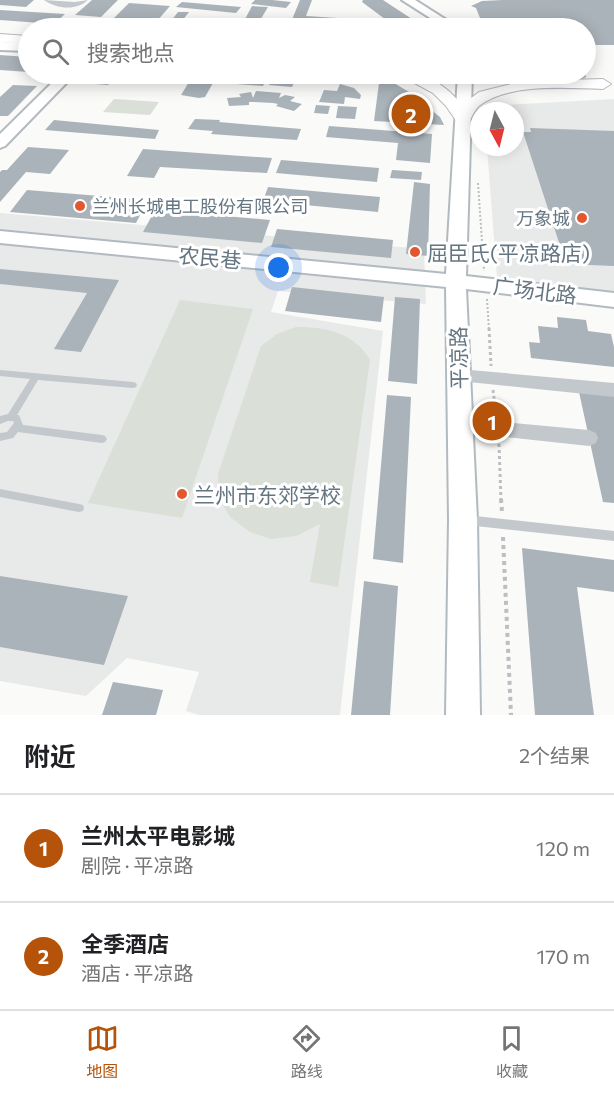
<!DOCTYPE html>
<html lang="zh">
<meta charset="utf-8">
<style>
:root{--surface:#fff;--page:#f2f2f2;--text:#202124;--muted:#757577;--line:#e0e0e0;--accent:#b45309}
body{margin:0;font-family:Commissioner,"Noto Sans SC",sans-serif;background:var(--page);color:var(--text)}
.compass{position:absolute;left:470px;top:102px;width:54px;height:54px;border-radius:50%;background:var(--surface);box-shadow:0 3px 15px #0003;rotate:173deg}
.you{position:absolute;left:279px;top:268px;width:21px;height:21px;margin:-15px;border:4px solid #fff;border-radius:50%;background:#1a73e8;box-shadow:0 0 0 9px #1a73e833}
.badge{display:grid;place-items:center;width:39px;height:39px;border-radius:50%;background:var(--accent);color:#fff;font-size:20px;font-weight:700}
.pin{position:absolute;translate:-50% -50%;border:3px solid #fff;box-shadow:0 2px 6px #0006}
.list{margin:0;padding:0;list-style:none}
h2{display:flex;justify-content:space-between;align-items:center;height:78px;margin:0;padding:0 24px;font-size:26px}
h2 small{font-size:20px;font-weight:400;color:var(--muted)}
.list li{display:grid;grid-template-columns:39px 1fr auto;gap:18px;align-items:center;box-sizing:border-box;height:108px;padding:0 24px;border-top:2px solid var(--line)}
.list b{display:block;font-size:22px;white-space:nowrap}
.list p{margin:0;font-size:20px;white-space:nowrap;color:var(--muted)}
.list em{font-size:20px;font-style:normal;color:var(--muted)}
.icon{flex:none;width:33px;height:33px;fill:none;stroke:currentColor;stroke-width:2;stroke-linecap:round;stroke-linejoin:round}
.map{position:relative;flex:none;width:614px;height:715px;overflow:hidden}
.search{position:absolute;background:var(--surface);box-shadow:0 3px 15px #0003;left:18px;right:18px;top:18px;height:66px;display:flex;align-items:center;gap:15px;box-sizing:border-box;padding:0 21px;border-radius:33px;color:var(--muted);font-size:22px}
.sheet{height:294px;background:var(--surface)}
nav{display:flex;justify-content:space-around;align-items:center;box-sizing:border-box;height:84px;border-top:2px solid var(--line);background:var(--surface);font-size:16px;color:var(--muted)}
nav a{display:grid;justify-items:center;gap:3px}
nav .on{color:var(--accent)}
.map>svg:first-child{display:block}
.built{fill:#e8e9e9}
.green{fill:#dadfd7}
.building{fill:#aab3b9}
.lines{fill:none;stroke-linecap:round;stroke-linejoin:round}
.secondary-casing{stroke:#b3babf;stroke-width:4}
.primary-casing{stroke:#b5babe;stroke-width:2}
.path-far3{stroke:#bbbfc2;stroke-width:1.5;stroke-dasharray:1.5 1.5;stroke-linecap:butt}
.path-far2{stroke:#bbbfc2;stroke-width:2;stroke-dasharray:2 2;stroke-linecap:butt}
.path-far1{stroke:#bbbfc2;stroke-width:3;stroke-dasharray:3 3;stroke-linecap:butt}
.path{stroke:#bbbfc2;stroke-width:4;stroke-dasharray:4 4;stroke-linecap:butt}
.lane{fill:#c3c8cc;fill-rule:evenodd}
.street{fill:#c3c8cc;fill-rule:evenodd}
.secondary{fill:#fff;fill-rule:evenodd}
.primary{fill:#fff;fill-rule:evenodd}
.poi-dot{fill:#e4572e;stroke:#fff;stroke-width:2}
.labels{text-anchor:middle;dominant-baseline:central;stroke-width:6;stroke-linejoin:round;paint-order:stroke}
.far-poi-label{font-size:18px;fill:#657683;stroke:#fff;text-anchor:start}
.poi-label{font-size:21px;fill:#657683;stroke:#fff;text-anchor:start}
.street-label{font-size:21px;fill:#657683;stroke:#fff}
</style>
<div class="map">
<svg width="614" height="715" viewBox="0 0 614 715">
<rect width="100%" height="100%" fill="#fafaf8"/>
<g class="built">
<polygon points="614,99 614,293 497,278 487,147 515,147 515,111 490,111 502,105"/>
<polygon points="0,213 424,249 426,304 278,291 271,312 383,331 340,715 199,715 186,711 199,672 127,658 86,696 0,681"/>
</g>
<g class="green">
<polygon points="114,99 159,102 150,115 103,112"/>
<polygon points="180,300 253,309 182,518 88,503"/>
<path d="M296 327C326 327 354 332 370 360L338 587 310 582 320 524 296 536 271 539 250 532 230 517 219 498 218 474 261 346 277 334Z"/>
</g>
<g class="building">
<polygon points="0,0 34,0 26,7 0,5"/>
<polygon points="92,0 118,0 101,17 75,15"/>
<polygon points="255,0 272,0 291,2 286,8 251,4"/>
<polygon points="300,0 312,0 306,16 385,21 384,28 291,22"/>
<polygon points="363,0 383,0 418,23 417,28 397,28 362,2"/>
<polygon points="503,0 614,0 614,45 586,45 586,28 489,28 477,20 480,18 476,8 471,6 482,1"/>
<polygon points="182,2 241,7 236,13 176,7"/>
<polygon points="129,3 170,6 151,28 107,25"/>
<polygon points="252,6 268,7 259,22 244,21"/>
<polygon points="0,10 65,14 54,24 0,20"/>
<polygon points="178,12 189,12 182,21 171,21"/>
<polygon points="167,22 211,25 208,28 162,28"/>
<polygon points="241,24 289,27 289,28 238,28"/>
<polygon points="0,55 28,57 28,72 0,70"/>
<polygon points="88,74 217,74 214,79 219,79 217,83 213,83 205,97 199,98 181,95 189,82 113,79 108,85 83,83"/>
<polygon points="228,74 269,74 263,86 223,83"/>
<polygon points="275,74 366,74 363,82 296,78 292,87 269,85"/>
<polygon points="384,77 414,95 417,104 431,110 440,117 444,125 374,121 379,83 377,80"/>
<polygon points="340,84 354,88 361,95 360,99 345,97 344,104 319,102 324,90 337,91"/>
<polygon points="13,85 37,86 8,116 0,116 0,97"/>
<polygon points="256,91 281,93 279,98 285,95 295,97 290,101 302,104 294,111 276,106 278,104 273,103 254,102 249,102 249,105 229,106 227,98 241,97 239,94 251,92 253,98"/>
<polygon points="316,105 330,106 328,114 314,113"/>
<polygon points="338,106 357,107 355,119 336,118"/>
<polygon points="195,119 220,120 219,122 301,129 297,140 211,134 213,131 188,129"/>
<polygon points="54,120 159,130 155,139 45,130"/>
<polygon points="329,126 432,134 430,163 396,160 398,143 326,137"/>
<polygon points="530,128 614,131 614,266 566,264 523,132 531,132"/>
<polygon points="28,147 69,150 50,174 26,172 0,202 0,172 2,170 7,170"/>
<polygon points="143,149 199,153 272,158 267,173 160,167 154,178 127,176"/>
<polygon points="281,160 379,168 377,182 276,173"/>
<polygon points="392,170 422,172 421,180 390,178"/>
<polygon points="414,182 430,184 428,256 406,254"/>
<polygon points="268,187 380,197 378,212 263,201"/>
<polygon points="27,190 148,200 136,223 10,212"/>
<polygon points="155,210 270,220 262,243 143,232"/>
<polygon points="277,229 393,240 391,258 271,247"/>
<polygon points="0,269 119,280 81,352 54,349 87,293 0,284"/>
<polygon points="292,287 384,297 381,322 285,311"/>
<polygon points="395,297 420,299 417,384 388,381"/>
<polygon points="557,317 586,320 588,331 611,334 614,347 614,367 531,358 529,342 540,343 538,326 558,328"/>
<polygon points="579,392 614,395 614,503 603,502"/>
<polygon points="387,395 411,397 403,563 373,559"/>
<polygon points="522,548 614,560 614,592 577,587 594,715 535,715"/>
<polygon points="0,576 128,596 104,665 0,647"/>
<polygon points="364,581 398,586 390,715 351,715"/>
<polygon points="113,682 163,690 156,715 102,715"/>
</g>
<g class="lines">
<g class="secondary-casing">
<g id="secondary">
<polygon points="402,0 415,0 459,28 446,28"/>
<polygon points="0,42 28,43 28,51 0,50"/>
<polygon points="61,74 75,74 5,146 0,148 0,134"/>
<polygon points="458,74 472,74 466,276 614,293 614,307 466,289 477,520 480,715 446,715 449,520 446,287 0,243 0,231 446,274"/>
<polygon points="561,74 582,74 584,76 577,80 563,77"/>
</g>
</g>
<g class="primary-casing">
<g id="primary">
<polygon points="0,34 28,36 28,44 0,42"/>
<path d="M398 74C424 71 445 84 462 105L479 92 519 82 469 78 464 77 462 74H524L529 75 532 78 530 81 603 79 611 84 603 89C567 88 508 83 479 106 475 110 472 116 469 122H457L446 106 433 93Z"/>
</g>
</g>
<polyline class="path-far3" points="586,63 591,64"/>
<g class="path-far2">
<polyline points="478,183 484,271"/>
<polyline points="487,299 489,330"/>
</g>
<g class="path-far1">
<polyline points="489,328 491,366"/>
<polyline points="493,390 496,414"/>
<polyline points="499,444 501,500"/>
</g>
<g class="path">
<polyline points="501,499 502,512"/>
<polyline points="503,537 511,715"/>
</g>
<g class="lane">
<polygon points="0,370 133,382 136,383 137,385 136,387 133,388 38,380 17,415 19,415 23,425 102,435 105,436 107,439 105,442 102,443 18,432 13,438 0,441 0,433 7,432 14,423 13,421 8,421 0,424 0,416 8,414 30,379 0,376"/>
<polygon points="0,489 79,504 83,505 84,508 83,511 79,512 0,497"/>
<polygon points="466,515 614,531 614,541 466,525 462,523 461,520 462,517"/>
</g>
<g class="street">
<path d="M44 0 75 2 88 0C76 11 57 9 44 0Z"/>
<polygon points="459,369 614,383 614,397 459,381 453,379 451,375 453,371"/>
<polygon points="460,418 589,430 596,433 598,438 596,443 589,446 460,432 454,430 451,425 454,420"/>
</g>
<use href="#secondary" class="secondary"/>
<use href="#primary" class="primary"/>
</g>
<g class="poi-dot">
<circle cx="80" cy="206" r="6"/>
<circle cx="582" cy="218" r="6"/>
<circle cx="415" cy="252" r="6"/>
<circle cx="182" cy="494" r="6"/>
</g>
<g class="labels">
<g class="far-poi-label">
<text x="92" y="206">兰州长城电工股份有限公司</text>
<text x="570" y="218" text-anchor="end">万象城</text>
</g>
<g class="poi-label">
<text x="427" y="252">屈臣氏(平凉路店)</text>
<text x="194" y="494">兰州市东郊学校</text>
</g>
<g class="street-label">
<text transform="translate(210 257) rotate(5)">农民巷</text>
<text transform="translate(535 290) rotate(7)">广场北路</text>
<text transform="translate(458 358) rotate(-91)">平凉路</text>
</g>
</g>
</svg>
<svg class="compass" viewBox="-18 -18 36 36"><path d="M0-13l5 13h-10z" fill="#e53935"/><path d="M0 13l5-13h-10z" fill="#757577"/></svg>
<div class="you"></div>
<div class="pin badge" style="left:492px;top:421px">1</div>
<div class="pin badge" style="left:411px;top:114px">2</div>
<div class="search"><svg class="icon" aria-label="search" viewBox="0 0 24 24"><circle cx="10" cy="10" r="6"/><path d="M15 15l6 6"/></svg>搜索地点</div>
</div>
<section class="sheet">
<h2>附近<small>2个结果</small></h2>
<ul class="list">
<li><span class="badge">1</span><div><b>兰州太平电影城</b><p>剧院 · 平凉路</p></div><em>120 m</em></li>
<li><span class="badge">2</span><div><b>全季酒店</b><p>酒店 · 平凉路</p></div><em>170 m</em></li>
</ul>
</section>
<nav>
<a class="on"><svg class="icon" aria-label="map" viewBox="0 0 24 24"><path d="M3 6l6-2 6 2 6-2v14l-6 2-6-2-6 2zM9 4v14M15 6v14"/></svg>地图</a>
<a><svg class="icon" aria-label="directions" viewBox="0 0 24 24"><path d="M12 3l9 9-9 9-9-9zM9 14v-3h6M13 9l2 2-2 2"/></svg>路线</a>
<a><svg class="icon" aria-label="saved" viewBox="0 0 24 24"><path d="M7 4h10v16l-5-4-5 4z"/></svg>收藏</a>
</nav>
